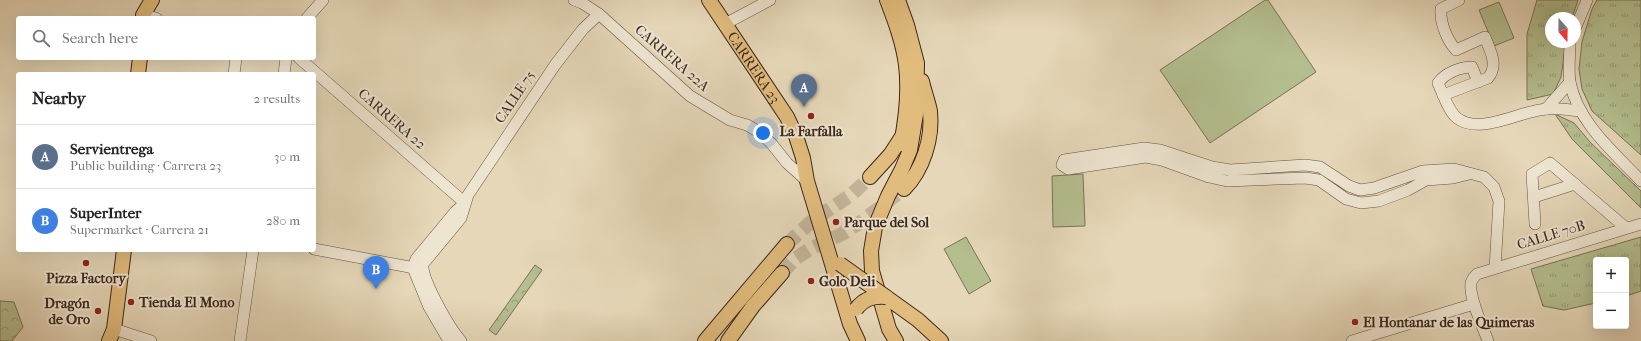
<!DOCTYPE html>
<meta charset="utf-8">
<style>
:root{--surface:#fff;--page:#f2f2f2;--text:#222;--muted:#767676;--line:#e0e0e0;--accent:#8f2418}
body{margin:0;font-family:"IM FELL French Canon",serif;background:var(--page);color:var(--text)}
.controls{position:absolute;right:12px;bottom:12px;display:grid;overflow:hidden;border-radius:4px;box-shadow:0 4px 16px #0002}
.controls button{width:36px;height:36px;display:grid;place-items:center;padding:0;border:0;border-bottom:1px solid var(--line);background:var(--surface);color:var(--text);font:20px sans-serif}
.compass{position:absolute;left:1545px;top:12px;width:36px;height:36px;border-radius:50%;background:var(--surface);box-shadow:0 4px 16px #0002;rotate:160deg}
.you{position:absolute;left:763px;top:133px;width:14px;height:14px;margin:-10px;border:3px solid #fff;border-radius:50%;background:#1a73e8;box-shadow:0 0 0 6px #1a73e833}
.badge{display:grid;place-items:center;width:26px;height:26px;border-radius:50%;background:var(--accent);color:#fff;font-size:13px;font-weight:700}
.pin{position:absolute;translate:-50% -33px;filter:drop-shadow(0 1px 2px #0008)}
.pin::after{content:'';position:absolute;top:21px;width:14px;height:12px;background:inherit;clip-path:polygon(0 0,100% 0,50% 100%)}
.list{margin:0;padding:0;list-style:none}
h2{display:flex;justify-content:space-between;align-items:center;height:52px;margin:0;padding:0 16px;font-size:17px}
h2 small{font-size:13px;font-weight:400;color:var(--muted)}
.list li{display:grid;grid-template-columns:26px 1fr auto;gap:12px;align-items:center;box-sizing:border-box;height:64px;padding:0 16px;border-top:1px solid var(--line)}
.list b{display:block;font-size:15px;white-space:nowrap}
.list p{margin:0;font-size:13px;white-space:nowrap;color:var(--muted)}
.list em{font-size:13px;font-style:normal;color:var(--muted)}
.icon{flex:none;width:22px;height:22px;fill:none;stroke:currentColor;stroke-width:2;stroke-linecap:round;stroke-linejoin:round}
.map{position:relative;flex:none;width:1641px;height:341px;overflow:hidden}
.search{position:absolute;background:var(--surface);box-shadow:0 4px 16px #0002;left:16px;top:16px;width:300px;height:44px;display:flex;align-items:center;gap:10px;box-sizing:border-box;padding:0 14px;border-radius:4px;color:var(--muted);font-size:15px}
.panel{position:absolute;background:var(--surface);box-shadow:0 4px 16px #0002;left:16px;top:72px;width:300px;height:180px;border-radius:4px}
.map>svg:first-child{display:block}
.grass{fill:url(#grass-tufts);stroke:#787356}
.forest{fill:url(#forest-crowns);stroke:#787356}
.garden{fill:#b4be8f;stroke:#787356}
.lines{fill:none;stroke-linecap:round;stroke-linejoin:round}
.major-tunnel{stroke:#c3b499;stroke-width:14;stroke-dasharray:14 7;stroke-linecap:butt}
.minor-casing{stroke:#665444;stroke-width:12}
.major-casing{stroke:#3b281d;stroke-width:16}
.minor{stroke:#eee5d1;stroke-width:11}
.major{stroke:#e2bc7c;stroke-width:14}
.major-bridge-casing{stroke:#3b281d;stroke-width:16;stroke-linecap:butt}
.major-bridge{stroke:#e2bc7c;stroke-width:14}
.poi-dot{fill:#8f2418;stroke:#eee5d1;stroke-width:1.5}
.labels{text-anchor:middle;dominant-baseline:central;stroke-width:4;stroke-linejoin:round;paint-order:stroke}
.street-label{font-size:14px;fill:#3b281d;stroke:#eee5d1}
.poi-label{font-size:14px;font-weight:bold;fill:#3b281d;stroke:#eee5d1;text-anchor:start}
</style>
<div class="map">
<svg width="1641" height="341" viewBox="0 0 1641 341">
<defs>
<pattern id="grass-tufts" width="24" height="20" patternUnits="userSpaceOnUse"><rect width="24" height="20" fill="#b4be8f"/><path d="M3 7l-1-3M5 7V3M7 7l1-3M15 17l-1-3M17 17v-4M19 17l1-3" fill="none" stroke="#949a74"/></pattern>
<pattern id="forest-crowns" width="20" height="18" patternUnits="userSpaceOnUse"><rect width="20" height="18" fill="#b4be8f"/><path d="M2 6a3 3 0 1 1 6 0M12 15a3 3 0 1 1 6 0" fill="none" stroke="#949a74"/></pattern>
</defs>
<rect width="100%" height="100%" fill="#e5d7b8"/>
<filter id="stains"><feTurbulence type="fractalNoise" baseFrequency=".005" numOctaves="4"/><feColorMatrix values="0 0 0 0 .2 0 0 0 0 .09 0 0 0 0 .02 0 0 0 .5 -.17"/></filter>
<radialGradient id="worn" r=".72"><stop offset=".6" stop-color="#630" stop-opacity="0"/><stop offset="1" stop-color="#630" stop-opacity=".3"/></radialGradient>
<g class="grass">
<polygon points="1537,0 1578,0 1572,18 1551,18 1551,42 1566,42 1561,77 1553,94 1527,100 1527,34"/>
<polygon points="1597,0 1641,0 1641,155 1592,111 1582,89 1579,69 1582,42 1592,9"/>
<polygon points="1555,114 1574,123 1590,142 1641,191 1641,208 1572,139"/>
<polygon points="1641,237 1641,291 1626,296 1626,260 1596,260 1596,303 1564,310 1543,306 1531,269"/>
</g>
<g class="forest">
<polygon points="535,265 542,270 496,335 489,330"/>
<polygon points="0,301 14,302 23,327 12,341 0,341"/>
</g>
<g class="garden">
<polygon points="1265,0 1268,0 1316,72 1210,143 1160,70"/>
<polygon points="1499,2 1514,38 1494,46 1479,10"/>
<polygon points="1083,174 1085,226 1053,227 1052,176"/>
<polygon points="966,237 991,281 969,294 944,249"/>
</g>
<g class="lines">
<g class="major-tunnel">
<polyline points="787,244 813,220 851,195 870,177"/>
<polyline points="782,273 795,259 810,249 842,234 858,224 904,189"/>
</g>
<g class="minor-casing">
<g id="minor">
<polyline points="574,0 582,3 599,14 690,96 730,120 747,125 759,132 771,143 787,163 807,181"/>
<polyline points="143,15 156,18"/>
<polyline points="307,18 323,0"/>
<polyline points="725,24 770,0"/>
<polyline points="1575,29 1587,0"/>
<path d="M1570 42C1570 55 1568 69 1570 82 1578 123 1614 152 1641 181"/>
<polyline points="299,58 465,203"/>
<polyline points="234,74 236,58"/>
<polyline points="284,74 286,58"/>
<path d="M1478 82 1472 67C1460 67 1445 73 1438 83 1442 92 1449 112 1457 118 1480 136 1521 110 1547 109 1558 108 1570 110 1581 111"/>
<path d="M1443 95 1488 78C1499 65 1490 51 1485 37L1456 50C1447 40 1440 23 1441 9L1459 0"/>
<polyline points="1546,109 1570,82"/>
<polyline points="1469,174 1453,178 1426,180 1408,190 1379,201 1361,203 1346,199 1319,180 1305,178 1227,181 1209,177 1162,160 1146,157 1068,169 1062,165 1064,160 1144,148 1160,150 1212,167 1230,170 1305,165 1320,167 1349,186 1360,190 1374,188 1423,171 1454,169 1484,177 1494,187 1499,201 1495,268"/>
<polyline points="1534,197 1575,184"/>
<polyline points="1535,224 1532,174 1550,163 1626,228"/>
<polyline points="314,249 420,269"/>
<polyline points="114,329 151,341"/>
<polyline points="240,341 253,250"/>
<polyline points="449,341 429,307 413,268 416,259 455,212 465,203"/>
<path d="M461 341C450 329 421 279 423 264L461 218 468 195 555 65 583 29 599 14"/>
<polyline points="1352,341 1474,304"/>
<path d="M1488 341C1483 327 1469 298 1471 284 1471 280 1474 277 1477 274L1641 224"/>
</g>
</g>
<g class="major-casing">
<g id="major">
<path id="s1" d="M709 0 787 117 796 136 803 158 807 181 850 324 858 341"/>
<path d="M887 0C895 21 903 42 906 65 909 90 906 119 901 144"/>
<polyline points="143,18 143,15 152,0"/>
<polyline points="138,74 140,58"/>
<polyline points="870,177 890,155 903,135"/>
<path d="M904 189C923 170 933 138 930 111 928 101 924 91 922 81"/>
<polyline points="886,297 918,320 941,341"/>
<polyline points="109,341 114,329 124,250"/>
<polyline points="705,341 787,244"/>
<polyline points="728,341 753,306 782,273"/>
<polyline points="896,341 889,329 872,271 871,251 875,227 888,196 902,169 910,150 916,114 917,63 907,25 898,0"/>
</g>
</g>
<use href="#minor" class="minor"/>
<use href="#major" class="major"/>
<g class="major-bridge-casing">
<g id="major-bridge">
<polyline points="840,264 886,297"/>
<path d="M856 309C864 299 872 296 886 297"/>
</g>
</g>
<use href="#major-bridge" class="major-bridge"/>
</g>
<g class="poi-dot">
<circle cx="811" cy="116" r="4"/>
<circle cx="836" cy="222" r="4"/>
<circle cx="86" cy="263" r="4"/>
<circle cx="811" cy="281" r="4"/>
<circle cx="131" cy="302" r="4"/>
<circle cx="98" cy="311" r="4"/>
<circle cx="1355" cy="322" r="4"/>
</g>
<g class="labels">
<g class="street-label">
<text transform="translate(672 58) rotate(41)">CARRERA 22A</text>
<text stroke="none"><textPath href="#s1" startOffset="81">CARRERA 23</textPath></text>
<text transform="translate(515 97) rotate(-56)">CALLE 75</text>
<text transform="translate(392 119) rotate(41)">CARRERA 22</text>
<text transform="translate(1551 235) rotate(-17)">CALLE 70B</text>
</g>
<g class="poi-label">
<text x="811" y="131" text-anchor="middle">La Farfalla</text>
<text x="844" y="222">Parque del Sol</text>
<text x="86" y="278" text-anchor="middle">Pizza Factory</text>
<text x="819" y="281">Golo Deli</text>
<text x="139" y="302">Tienda El Mono</text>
<text x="90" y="303" text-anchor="end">Dragón<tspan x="90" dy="16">de Oro</tspan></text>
<text x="1363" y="322">El Hontanar de las Quimeras</text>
</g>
</g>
<rect width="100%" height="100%" filter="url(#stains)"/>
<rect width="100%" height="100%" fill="url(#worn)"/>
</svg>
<div class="controls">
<button>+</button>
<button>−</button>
</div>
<svg class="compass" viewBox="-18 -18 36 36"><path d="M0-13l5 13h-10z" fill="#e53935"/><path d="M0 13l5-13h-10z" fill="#767676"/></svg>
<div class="you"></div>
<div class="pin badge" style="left:804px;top:107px;background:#5c6f8a">A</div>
<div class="pin badge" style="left:376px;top:289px;background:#3f7fe0">B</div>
<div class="search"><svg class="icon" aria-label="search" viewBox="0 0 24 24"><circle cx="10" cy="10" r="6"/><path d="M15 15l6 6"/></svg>Search here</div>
<section class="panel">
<h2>Nearby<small>2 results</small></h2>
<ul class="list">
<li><span class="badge" style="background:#5c6f8a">A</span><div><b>Servientrega</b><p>Public building · Carrera 23</p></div><em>30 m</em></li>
<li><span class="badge" style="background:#3f7fe0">B</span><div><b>SuperInter</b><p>Supermarket · Carrera 21</p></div><em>280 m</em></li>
</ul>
</section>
</div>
